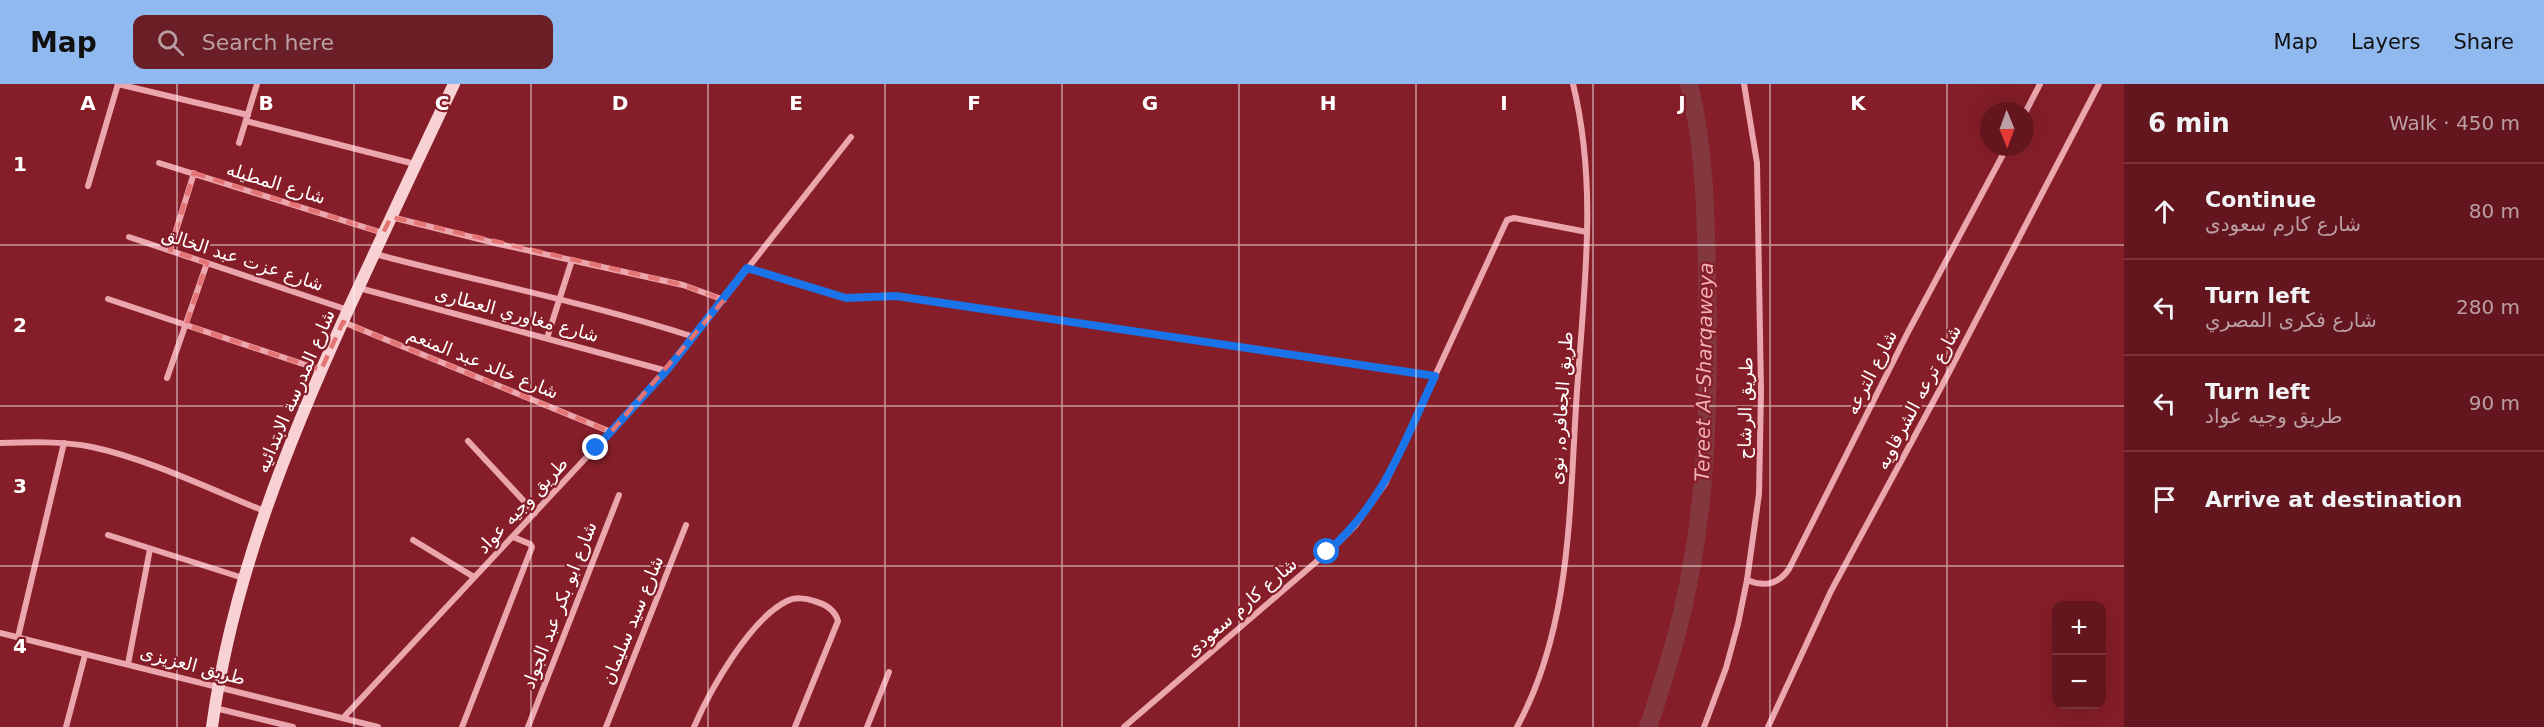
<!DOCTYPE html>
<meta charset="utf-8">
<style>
:root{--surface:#64161e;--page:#6a1f27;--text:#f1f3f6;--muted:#bb9fa4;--line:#78353c;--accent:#90b9f0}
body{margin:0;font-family:"DejaVu Sans","Noto Naskh Arabic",sans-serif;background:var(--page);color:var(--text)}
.controls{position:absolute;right:18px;bottom:18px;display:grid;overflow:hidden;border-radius:12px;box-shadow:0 6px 24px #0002}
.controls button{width:54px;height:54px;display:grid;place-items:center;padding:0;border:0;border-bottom:2px solid var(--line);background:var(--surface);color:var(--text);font:30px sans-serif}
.compass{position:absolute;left:1980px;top:18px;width:54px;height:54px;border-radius:50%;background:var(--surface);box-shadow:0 6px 24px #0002;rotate:179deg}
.stop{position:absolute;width:18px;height:18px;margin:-14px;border:4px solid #1a73e8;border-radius:50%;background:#fff}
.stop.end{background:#1a73e8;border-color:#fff;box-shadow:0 2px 6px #0008}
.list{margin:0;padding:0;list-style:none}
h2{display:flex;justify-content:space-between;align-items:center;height:78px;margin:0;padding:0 24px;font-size:26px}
h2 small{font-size:20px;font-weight:400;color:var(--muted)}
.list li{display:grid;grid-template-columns:39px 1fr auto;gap:18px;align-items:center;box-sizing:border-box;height:96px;padding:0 24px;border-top:2px solid var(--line)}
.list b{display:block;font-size:22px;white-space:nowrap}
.list p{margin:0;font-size:20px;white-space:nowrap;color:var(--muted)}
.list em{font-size:20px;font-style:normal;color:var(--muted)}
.icon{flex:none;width:33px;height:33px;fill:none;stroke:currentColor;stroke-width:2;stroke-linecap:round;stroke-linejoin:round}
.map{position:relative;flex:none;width:2124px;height:643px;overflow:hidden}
header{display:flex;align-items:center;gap:36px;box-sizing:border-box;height:84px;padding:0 30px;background:var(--accent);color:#111}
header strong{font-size:28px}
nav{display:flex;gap:33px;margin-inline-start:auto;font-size:21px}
.search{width:420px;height:54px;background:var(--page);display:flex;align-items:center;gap:15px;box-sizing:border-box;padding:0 21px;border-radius:12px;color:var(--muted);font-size:22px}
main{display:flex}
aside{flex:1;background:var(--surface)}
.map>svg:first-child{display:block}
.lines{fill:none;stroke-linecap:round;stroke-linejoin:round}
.canal{stroke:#83373e;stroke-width:18}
.street{stroke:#eaa5ad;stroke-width:6}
.secondary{stroke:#f8d1d4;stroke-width:12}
.route{stroke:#1a73e8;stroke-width:8}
.marked{fill:none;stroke:#e47373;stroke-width:4.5;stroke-dasharray:12 8;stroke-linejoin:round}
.grid{fill:none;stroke:#fff;stroke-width:1.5;stroke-opacity:0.55}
.labels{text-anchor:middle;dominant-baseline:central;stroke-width:4.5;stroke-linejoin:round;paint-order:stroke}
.street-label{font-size:18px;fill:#fff;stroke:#851e28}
.water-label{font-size:20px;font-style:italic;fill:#f2b1b8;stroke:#851e28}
.grid-label{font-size:20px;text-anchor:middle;font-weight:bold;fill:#fff;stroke:#851e28;stroke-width:4.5;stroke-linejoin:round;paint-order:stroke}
</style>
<header>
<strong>Map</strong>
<div class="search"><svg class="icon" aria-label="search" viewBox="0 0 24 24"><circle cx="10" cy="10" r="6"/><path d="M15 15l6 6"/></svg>Search here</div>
<nav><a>Map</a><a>Layers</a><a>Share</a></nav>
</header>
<main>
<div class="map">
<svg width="2124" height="643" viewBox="0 0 2124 643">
<rect width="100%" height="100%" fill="#851e28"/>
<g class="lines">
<path class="canal" d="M1648 643C1655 625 1660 606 1666 587 1707 458 1710 333 1707 199 1706 133 1705 65 1689 0"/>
<g class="street">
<polyline points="118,0 248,31"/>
<polyline points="2025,29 2040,0"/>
<polyline points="246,37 415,80"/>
<polyline points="239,59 257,0"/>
<polyline points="159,79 383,149"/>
<polyline points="88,102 118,0"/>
<polyline points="391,133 499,160 683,201 724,216"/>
<polyline points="129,153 348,226"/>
<polyline points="170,166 194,89"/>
<path d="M375 170C481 198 589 219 694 253"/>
<polyline points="747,184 846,214 896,212 1435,292"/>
<polyline points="359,204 667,287"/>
<polyline points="108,215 321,286"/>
<polyline points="343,238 611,348"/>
<polyline points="547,254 572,176"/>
<polyline points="167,294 207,179"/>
<polyline points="468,357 535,429"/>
<path d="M0 359C30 358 62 357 92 363 148 375 210 405 264 427"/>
<polyline points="108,451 243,494"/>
<polyline points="413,456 474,493"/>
<path d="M1747 496C1764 503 1778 501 1789 485L1908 248 2007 63"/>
<polyline points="0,549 378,643"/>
<polyline points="18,553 64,359"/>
<polyline points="128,580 150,465"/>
<polyline points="215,624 293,643"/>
<polyline points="343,634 667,287 851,53"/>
<polyline points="66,643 85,571"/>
<polyline points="462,643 532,463 530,460 513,453"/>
<polyline points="528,643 619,411"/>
<polyline points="606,643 686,441"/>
<path d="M694 643C710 606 750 535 787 517 795 513 806 514 814 517 825 520 835 526 838 537L795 643"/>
<polyline points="867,643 889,588"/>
<polyline points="1124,643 1337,460 1355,442 1385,400 1507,136 1514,134 1587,148"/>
<path d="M1517 643C1573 540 1569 420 1577 307 1584 203 1598 102 1573 0"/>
<polyline points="1704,643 1726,584 1738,540 1747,496 1759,410 1761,307 1757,79 1744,0"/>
<polyline points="1768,643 1831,507 1946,294 2099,0"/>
</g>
<path class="secondary" d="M212 643C232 496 287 360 348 226 383 151 418 75 454 0"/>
</g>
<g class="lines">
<path class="route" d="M596 364 667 286 747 184 846 214 896 212 1435 292C1403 360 1385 417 1327 468"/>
</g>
<path class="marked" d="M194 89 383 149 391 133 683 201 724 216 611 348 343 238 321 286 186 241 207 179 170 166Z"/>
<path class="grid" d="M177 0V643M354 0V643M531 0V643M708 0V643M885 0V643M1062 0V643M1239 0V643M1416 0V643M1593 0V643M1770 0V643M1947 0V643M0 161H2124M0 322H2124M0 482H2124"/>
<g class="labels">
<g class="street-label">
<text transform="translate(276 99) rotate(17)">شارع المطيله</text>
<text transform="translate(243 175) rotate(18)">شارع عزت عبد الخالق</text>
<text transform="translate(517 230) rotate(15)">شارع مغاوري العطارى</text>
<text transform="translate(483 279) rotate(22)">شارع خالد عبد المنعم</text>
<text transform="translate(1871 288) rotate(-63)">شارع الترعه</text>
<text transform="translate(295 307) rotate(-67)">شارع المدرسة الابتدائيه</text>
<text transform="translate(1918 313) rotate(-62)">شارع ترعه الشرقاويه</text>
<text transform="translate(1561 324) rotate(-86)">طريق الجعافره, نوى</text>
<text transform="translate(1745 324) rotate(-89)">طريق الرشاح</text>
<text transform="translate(522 421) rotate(-47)">طريق وجيه عواد</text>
<text transform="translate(559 521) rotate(-69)">شارع ابو بكر عبد الجواد</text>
<text transform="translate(1241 523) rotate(-41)">شارع كارم سعودى</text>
<text transform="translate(632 536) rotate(-68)">شارع سيد سليمان</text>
<text transform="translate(193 581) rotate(15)">طريق العزيزى</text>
</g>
<g class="water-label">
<text transform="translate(1704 288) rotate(-89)">Tereet Al-Sharqaweya</text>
</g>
</g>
<g class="grid-label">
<text x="88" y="26">A</text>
<text x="266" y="26">B</text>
<text x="442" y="26">C</text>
<text x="620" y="26">D</text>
<text x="796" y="26">E</text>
<text x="974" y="26">F</text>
<text x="1150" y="26">G</text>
<text x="1328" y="26">H</text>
<text x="1504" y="26">I</text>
<text x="1682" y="26">J</text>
<text x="1858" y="26">K</text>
<text x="20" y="87">1</text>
<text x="20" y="248">2</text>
<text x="20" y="409">3</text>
<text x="20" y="569">4</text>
</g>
</svg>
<div class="controls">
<button>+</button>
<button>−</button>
</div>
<svg class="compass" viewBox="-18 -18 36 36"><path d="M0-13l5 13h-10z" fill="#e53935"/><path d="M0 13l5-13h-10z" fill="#bb9fa4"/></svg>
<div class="stop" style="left:1327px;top:468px"></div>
<div class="stop end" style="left:596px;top:364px"></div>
</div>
<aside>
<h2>6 min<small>Walk · 450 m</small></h2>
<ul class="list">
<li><svg class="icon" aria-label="ahead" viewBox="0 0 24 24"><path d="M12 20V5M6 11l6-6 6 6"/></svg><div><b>Continue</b><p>شارع كارم سعودى</p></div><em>80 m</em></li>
<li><svg class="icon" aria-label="left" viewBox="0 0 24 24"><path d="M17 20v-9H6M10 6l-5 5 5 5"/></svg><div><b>Turn left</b><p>شارع فكرى المصري</p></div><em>280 m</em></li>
<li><svg class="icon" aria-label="left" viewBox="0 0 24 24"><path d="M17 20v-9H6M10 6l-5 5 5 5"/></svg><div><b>Turn left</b><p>طريق وجيه عواد</p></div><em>90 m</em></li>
<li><svg class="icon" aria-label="arrive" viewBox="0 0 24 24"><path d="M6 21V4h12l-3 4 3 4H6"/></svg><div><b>Arrive at destination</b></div></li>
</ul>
</aside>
</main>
